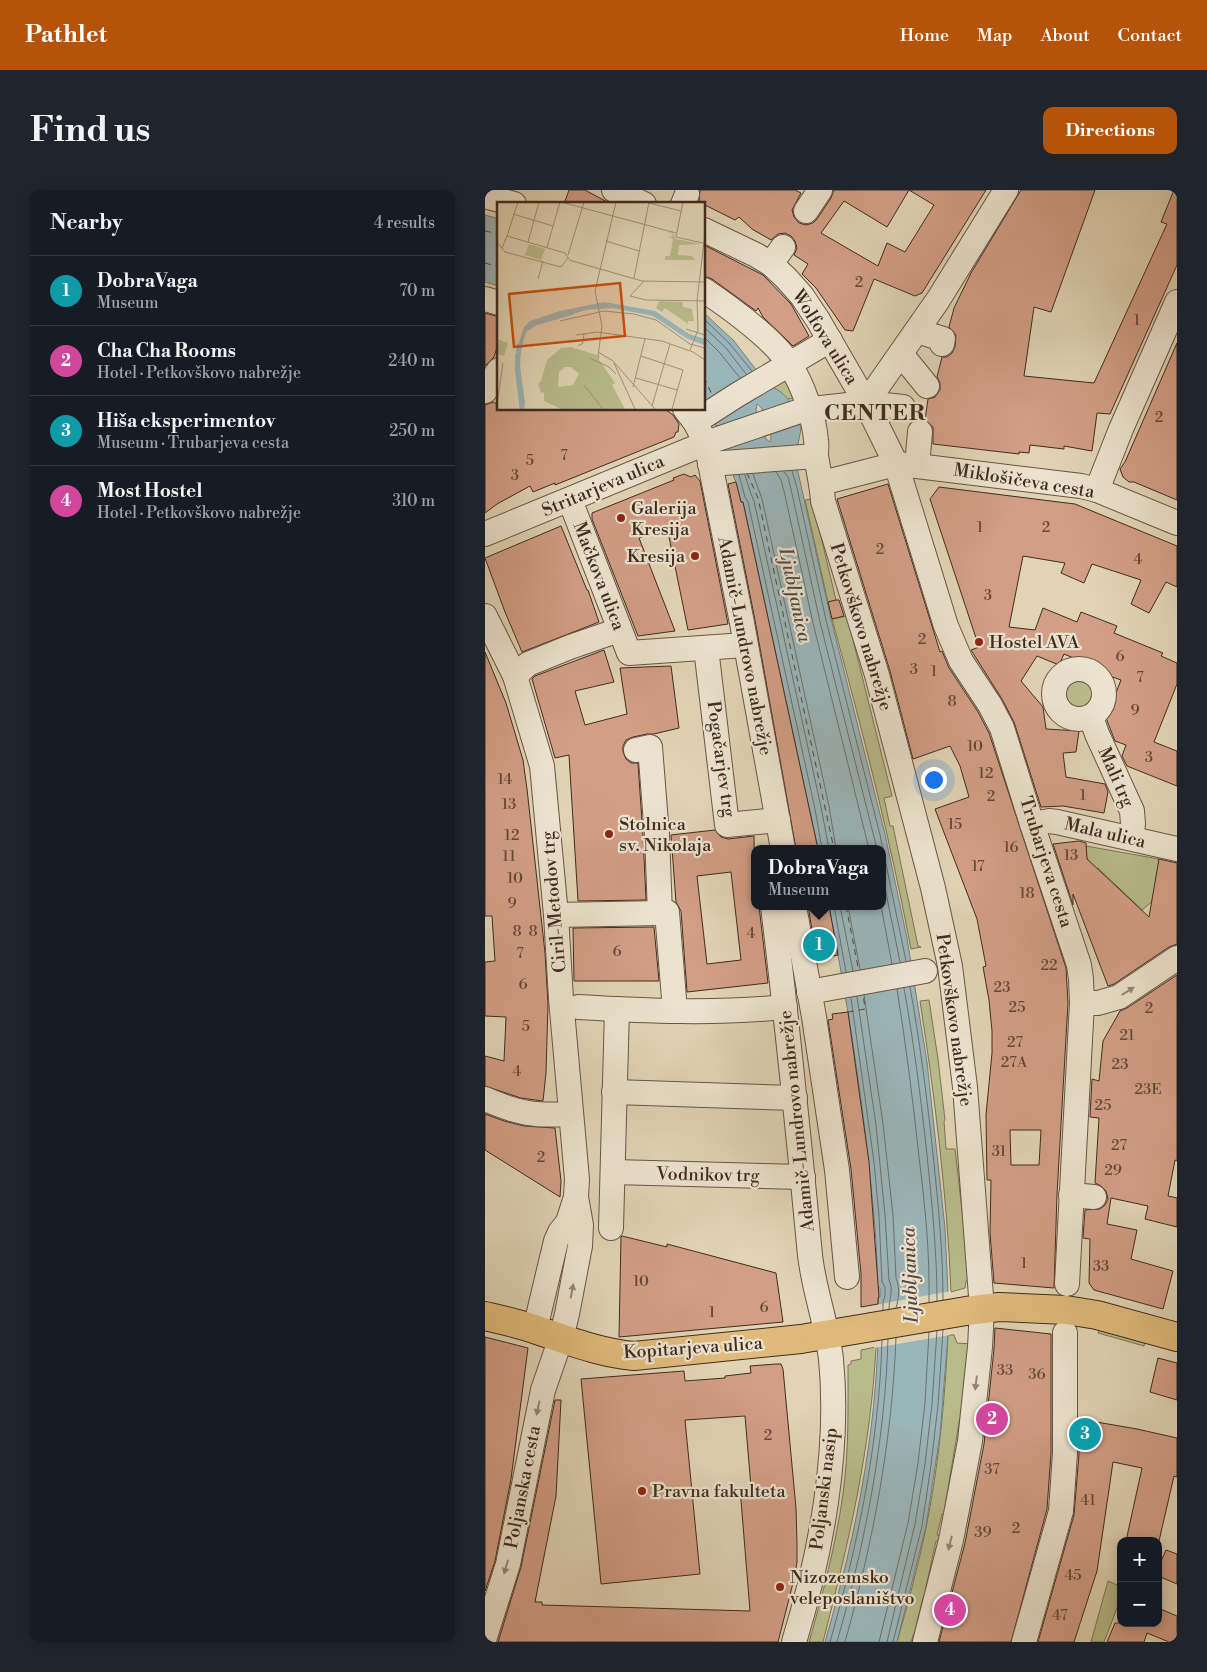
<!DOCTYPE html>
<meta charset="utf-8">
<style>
:root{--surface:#171b24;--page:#20242c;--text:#f1f3f6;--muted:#9ea1a6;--line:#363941;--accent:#b45309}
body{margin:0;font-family:"Libre Bodoni",serif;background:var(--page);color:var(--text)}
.controls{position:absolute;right:15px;bottom:15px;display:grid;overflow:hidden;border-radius:10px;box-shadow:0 2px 12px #0003}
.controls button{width:45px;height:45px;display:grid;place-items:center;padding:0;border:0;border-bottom:1px solid var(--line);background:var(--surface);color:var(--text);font:25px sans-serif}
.you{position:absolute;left:448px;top:589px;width:18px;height:18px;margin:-12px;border:4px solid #fff;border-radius:50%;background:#1a73e8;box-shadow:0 0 0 8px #1a73e833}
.badge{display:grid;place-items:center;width:32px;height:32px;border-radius:50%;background:var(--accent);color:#fff;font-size:16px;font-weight:700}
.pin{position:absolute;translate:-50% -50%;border:2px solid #fff;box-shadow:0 1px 5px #0006}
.popup{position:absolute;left:266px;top:655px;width:135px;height:65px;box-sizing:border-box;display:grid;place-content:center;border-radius:10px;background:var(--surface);filter:drop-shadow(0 1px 4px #0005);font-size:16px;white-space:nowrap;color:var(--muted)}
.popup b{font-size:19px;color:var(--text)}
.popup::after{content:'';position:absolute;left:50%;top:100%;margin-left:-10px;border:10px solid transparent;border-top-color:var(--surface)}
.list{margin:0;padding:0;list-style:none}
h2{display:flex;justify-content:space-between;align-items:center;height:65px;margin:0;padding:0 20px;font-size:21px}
h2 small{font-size:16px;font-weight:400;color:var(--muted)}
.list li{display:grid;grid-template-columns:32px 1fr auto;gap:15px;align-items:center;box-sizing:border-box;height:70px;padding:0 20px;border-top:1px solid var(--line)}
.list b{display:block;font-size:19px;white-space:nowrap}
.list p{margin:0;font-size:16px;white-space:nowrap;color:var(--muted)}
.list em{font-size:16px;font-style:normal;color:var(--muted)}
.map{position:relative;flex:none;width:692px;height:1452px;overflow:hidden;border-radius:10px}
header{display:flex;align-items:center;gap:30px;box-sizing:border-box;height:70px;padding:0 25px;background:var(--accent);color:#fff}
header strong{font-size:24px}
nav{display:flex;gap:28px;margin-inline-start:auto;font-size:18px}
.intro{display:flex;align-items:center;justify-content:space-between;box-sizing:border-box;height:120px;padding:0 30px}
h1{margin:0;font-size:35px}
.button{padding:12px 22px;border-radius:10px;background:var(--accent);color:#fff;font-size:18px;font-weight:700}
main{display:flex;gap:30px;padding:0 30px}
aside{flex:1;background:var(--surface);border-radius:10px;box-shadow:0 2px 12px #0003}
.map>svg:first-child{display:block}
.green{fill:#b8bb8a;stroke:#7c7354}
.water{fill:#9ab5b9;stroke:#767e7b;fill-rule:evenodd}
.pier{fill:#e1d4b5}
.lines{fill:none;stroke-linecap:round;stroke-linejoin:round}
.shore{stroke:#6d706c;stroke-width:1}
.ferry{stroke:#52473e;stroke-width:1;stroke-dasharray:6 5;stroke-linecap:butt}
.building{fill:#d29e86;stroke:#402b1f;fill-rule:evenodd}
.minor-casing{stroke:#685544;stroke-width:26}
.major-casing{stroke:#402b1f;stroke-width:30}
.minor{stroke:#ece3cf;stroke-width:24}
.major{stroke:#e0ba7a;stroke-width:28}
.oneway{fill:#968777}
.poi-dot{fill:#8f2418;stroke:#ece3cf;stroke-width:2}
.labels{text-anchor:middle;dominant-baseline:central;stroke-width:4.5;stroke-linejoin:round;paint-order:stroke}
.number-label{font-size:15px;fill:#644839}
.street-label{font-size:18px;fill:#402b1f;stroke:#ece3cf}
.poi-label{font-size:18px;fill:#402b1f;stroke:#ece3cf;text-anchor:start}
.water-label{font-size:19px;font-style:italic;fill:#52473e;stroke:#ece3cf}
.district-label{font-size:22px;font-weight:bold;letter-spacing:1px;fill:#402b1f;stroke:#ece3cf}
.inset-river{fill:none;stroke:#9ab5b9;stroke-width:2.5}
.inset-road{fill:none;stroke:#a19079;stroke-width:1}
.view{fill:#c65010;fill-opacity:0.15;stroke:#c65010;stroke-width:2.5}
.inset-edge{fill:none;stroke:#402b1f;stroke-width:2.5}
</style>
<header>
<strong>Pathlet</strong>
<nav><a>Home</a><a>Map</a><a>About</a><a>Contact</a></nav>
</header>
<div class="intro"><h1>Find us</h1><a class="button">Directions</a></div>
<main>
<aside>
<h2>Nearby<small>4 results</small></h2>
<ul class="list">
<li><span class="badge" style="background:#0f9aa8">1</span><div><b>DobraVaga</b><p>Museum</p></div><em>70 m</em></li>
<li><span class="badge" style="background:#d1479c">2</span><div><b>Cha Cha Rooms</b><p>Hotel · Petkovškovo nabrežje</p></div><em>240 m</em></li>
<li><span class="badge" style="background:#0f9aa8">3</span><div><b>Hiša eksperimentov</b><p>Museum · Trubarjeva cesta</p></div><em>250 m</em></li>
<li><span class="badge" style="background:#d1479c">4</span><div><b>Most Hostel</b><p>Hotel · Petkovškovo nabrežje</p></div><em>310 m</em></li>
</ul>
</aside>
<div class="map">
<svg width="692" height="1452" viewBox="0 0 692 1452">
<rect width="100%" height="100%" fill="#e1d4b5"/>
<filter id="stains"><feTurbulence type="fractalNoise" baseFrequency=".004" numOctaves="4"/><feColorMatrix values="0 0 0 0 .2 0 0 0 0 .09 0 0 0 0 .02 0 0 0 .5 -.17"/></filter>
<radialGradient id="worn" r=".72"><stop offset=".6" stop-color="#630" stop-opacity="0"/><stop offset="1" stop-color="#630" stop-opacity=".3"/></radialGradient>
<g class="green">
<polygon points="302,182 313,208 303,209 282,194"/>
<polygon points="327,309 351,410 343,412 320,310"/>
<path d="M362 426 407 606 399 608 405 636H408L433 756 436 757 426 759C405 648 377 538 347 429Z"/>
<circle cx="593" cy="504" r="20"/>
<polygon points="601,656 674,669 670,709 657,720 613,678 603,684"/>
<path d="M444 810 453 869 460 930 459 931 461 959H470L485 1090 481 1091 480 1098 466 1102C462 1005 450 908 435 811Z"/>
<polygon points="615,1138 660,1151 659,1156 613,1143"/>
<path d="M463 1145H469L472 1153 488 1154 476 1220 483 1228 475 1227 460 1316 467 1325 457 1324 452 1345 462 1347 461 1353 451 1351 440 1401 448 1404 446 1410 438 1408 431 1436 438 1438 436 1444 429 1443 426 1452H412C423 1414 433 1376 441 1338 454 1274 460 1209 463 1145Z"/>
<path d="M391 1157C386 1258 363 1355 338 1452H324C338 1403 351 1354 358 1304 364 1261 363 1218 363 1175L366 1174V1171L376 1169V1160Z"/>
<polygon points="623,1391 636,1397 636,1408 619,1452 606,1452"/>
</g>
<g class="water">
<polygon points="0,25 14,29 14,96 0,92"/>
<path d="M219 123 249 151 282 194 296 202 303 209 312 225 316 239 313 254 308 260 346 429 400 644 422 748 442 872 460 1038 463 1102V1145L455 1245 441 1336 412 1452H340C372 1342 396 1223 393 1108L395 1107V1098L392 1097C393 1061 389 1024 385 987 376 896 361 806 344 716H398V659H333L258 312H256L251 293 228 228 219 213ZM272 214C280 218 289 244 285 252L281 249 271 221Z"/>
</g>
<polygon class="pier" points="466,1101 465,1145 389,1158 390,1115"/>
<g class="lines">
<g class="shore">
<polyline points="219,129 245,154 267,181"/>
<polyline points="219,137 241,158 261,184"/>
<polyline points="219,147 235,163 255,188"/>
<polyline points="307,281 312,298 341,430 395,645 421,771"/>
<polyline points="291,282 296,290 299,301 328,433 384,659"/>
<polyline points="299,282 303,287 306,299 335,432 392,659"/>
<polyline points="268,284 277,309 344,616 351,659"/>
<polyline points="254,285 260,307 263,312 330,619 337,659"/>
<polyline points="260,285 266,304 269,311 336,617 344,659"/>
<polyline points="398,688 415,772"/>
<polyline points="349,716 361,782"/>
<polyline points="355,716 368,781"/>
<polyline points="363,716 375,779"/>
<polyline points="396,716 407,774"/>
<path d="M425 797C435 852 442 908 448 964 453 1013 458 1061 458 1110"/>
<path d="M419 798C429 854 436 909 442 965 447 1014 452 1062 452 1111"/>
<path d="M412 799C421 855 428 911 434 967 440 1015 445 1063 444 1112"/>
<path d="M379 805 398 934 408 1025 411 1088C415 1098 414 1107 411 1118"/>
<path d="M372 807 391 935 400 1025 404 1090C409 1101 404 1108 404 1119"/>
<polyline points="366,808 389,972 394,1026 397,1092 400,1097 400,1106 398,1112 398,1120"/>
<path d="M345 1452C373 1354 394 1253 397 1151"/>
<path d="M352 1452C380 1353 400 1252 403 1149"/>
<path d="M360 1452C388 1353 407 1251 411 1148"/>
<polyline points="394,1452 423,1333 433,1273 440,1213 444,1142"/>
<polyline points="402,1452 430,1334 440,1274 447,1214 452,1141"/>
<polyline points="408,1452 437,1336 446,1275 453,1215 458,1140"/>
</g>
<g class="ferry">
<polyline points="0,41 14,44"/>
<polyline points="0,73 14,77"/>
<polyline points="219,187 228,207"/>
<polyline points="262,283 273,308 349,659"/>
<polyline points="361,716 374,782"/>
<polyline points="363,822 380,819 378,803"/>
</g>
</g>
<g class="building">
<polygon points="84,0 100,0 126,14 79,14"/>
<polygon points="215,0 310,0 316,3 307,20 309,27 314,33 321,35 328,33 332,29 346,8 349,0 424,0 402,37 359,11 336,43 393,76 402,53 420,62 449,15 424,0 501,0 437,103 430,106 389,89 368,141 360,140 331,98 317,84 323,74 309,65 312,58 310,51 306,46 300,43 293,44 286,50 267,39 254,27 250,30 214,12"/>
<polygon points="536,0 610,0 566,122 549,117 539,186 609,193 682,34 676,32 689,0 692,0 692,75 625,224 612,223 607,261 579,256 579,259 545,255 544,263 534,262 534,264 448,254 448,237 440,230 443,209 450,207 455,200 455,193 452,187 457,167 462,167 467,163 470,157 471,145 464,137 469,118 486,83"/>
<polygon points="219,55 278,85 306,114 324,146 308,156 278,127 273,118 271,121 227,89 219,86"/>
<polygon points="0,123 14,127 14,151 9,167 0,176"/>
<polygon points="692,153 692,310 649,292 644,292 638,287 635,279 640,272"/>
<polygon points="8,212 14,215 14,219 180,219 188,225 194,234 193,242 191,242 189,247 70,295 70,293 48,302 45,296 12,314 0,323 0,215"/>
<polygon points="199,284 206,287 210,285 215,291 243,434 203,440 182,337 154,348 190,441 153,446 107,329 107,323 189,290 188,288"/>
<polygon points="251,292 256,312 258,312 333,659 311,659 270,430 243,294"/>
<path d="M403 294 455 462 457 461 464 478 493 522 504 543 581 778 583 813 572 1004 569 1098 509 1093 505 1043 506 990H502L501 925 507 863V841L504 810 498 777 501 776 492 729 450 619 484 607 475 576 465 556 428 569 405 481 352 309ZM525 940H556L554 975H526Z"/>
<polygon points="454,297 590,314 692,356 692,397 681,392 664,423 646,414 656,390 607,374 599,393 576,383 580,373 538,366 524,437 550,440 558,418 592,432 596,422 632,436 629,443 678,463 676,466 692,473 692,494 669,552 692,561 692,596 642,576 637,566 641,555 630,551 621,528 636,490 613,482 614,479 579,464 574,475 552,466 536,491 558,517 561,539 594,541 591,562 578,563 581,587 620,594 623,602 619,623 578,616 556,617 529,532 517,509 486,460 494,457 445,309"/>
<polygon points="76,336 102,400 103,400 114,432 37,462 20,422 0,368"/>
<polygon points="351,410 354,410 359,426 347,429 343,412"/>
<polygon points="119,460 129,492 90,501 100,535 142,524 135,478 186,476 194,538 169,544 162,544 148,547 141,550 138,556 138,562 141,569 146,573 153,573 158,646 161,710 93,711 84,565 70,568 47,489 50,486"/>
<polygon points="0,462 21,513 38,570 42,599 60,763 63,814 61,883 58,911 36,908 0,896 0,866 19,871 21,827 0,826 0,772 10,771 7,726 0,726"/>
<path d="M230 640 236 647 243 649 269 646 270 716H274L283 793 202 802 196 721 191 712 186 645ZM246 682 256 770 222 774 212 686Z"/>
<polygon points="594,651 601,653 602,669 664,727 674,669 692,673 692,754 684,757 629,794 623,796 588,704 588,715 568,654"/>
<polygon points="323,716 344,716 353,765 332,769"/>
<polygon points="169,737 174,791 89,791 88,738"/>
<polygon points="692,785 692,971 690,970 683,1006 692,1008 692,1037 660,1029 663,1016 626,1008 622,1034 652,1040 646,1069 688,1081 678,1119 609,1100 604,1093 605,1049 598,1048 600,1020 615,1019 620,1015 623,1009 621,1001 616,996 610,993 614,928 605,927 607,889 614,891 618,851 635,821 642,818"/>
<polygon points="363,822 384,972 394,1107 393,1108 393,1114 376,1117 376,1084 366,979 343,830 348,829 347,824"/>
<polygon points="0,924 19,931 39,936 70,938 76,991 75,1007 0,960"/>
<polygon points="137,1046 182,1057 182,1054 291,1083 298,1132 134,1147 136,1047"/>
<polygon points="510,1138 566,1144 566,1263 562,1319 526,1452 454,1452 480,1353 499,1254 509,1159"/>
<polygon points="0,1147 43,1158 26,1289 10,1371 0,1401"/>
<polygon points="673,1168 692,1173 692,1210 665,1202"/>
<polygon points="291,1174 296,1174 298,1179 311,1318 312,1354 312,1372 309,1389 293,1452 13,1452 36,1377 70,1210 76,1210 71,1306 50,1412 57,1412 57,1415 265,1421 255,1298 266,1297 260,1226 200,1230 215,1384 116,1394 96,1189 199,1181 200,1191 240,1188 240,1186 266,1183 265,1176"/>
<polygon points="594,1229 652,1239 692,1248 692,1287 689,1286 674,1351 641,1351 657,1278 628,1272 612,1381 589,1452 553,1452 589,1325 594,1264"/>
<polygon points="681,1360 692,1364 692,1394 673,1386 673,1378"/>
<polygon points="673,1418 692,1426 692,1452 684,1452 662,1443 659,1452 622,1452 630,1433 673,1433"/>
</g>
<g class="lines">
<g class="minor-casing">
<g id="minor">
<polyline points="129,0 159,14"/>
<polyline points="0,6 29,14"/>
<polyline points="198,14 202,4"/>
<polyline points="321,21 335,0"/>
<polyline points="219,40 271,65 286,74 301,88 317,106 333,130 381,213 411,274 461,436 476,471 505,515 517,538 547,634 594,775 596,789 597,813 582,1094"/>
<polyline points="286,74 298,57"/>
<path d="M219 100C244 117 289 149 305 175 318 195 329 227 331 250 332 255 331 260 331 265 333 280 337 295 338 311L392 485 448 698 465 776 480 897 497 1119 495 1157 485 1251 474 1309 466 1350 440 1452"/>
<polyline points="0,109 14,113"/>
<polyline points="432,141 458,149 457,154"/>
<polyline points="416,164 442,196"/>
<polyline points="0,201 14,180"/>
<polyline points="381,213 453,110 521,0"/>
<polyline points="200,219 210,232 221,253 257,433 298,659"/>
<polyline points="210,232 252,205 345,150"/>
<polyline points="225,274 331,266"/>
<polyline points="432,276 435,242"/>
<polyline points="337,293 411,274 432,276 596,296 612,300 692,333"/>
<polyline points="612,300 636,239 692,112"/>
<polyline points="85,310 144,463 260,455"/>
<polyline points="0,344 221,253 318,220 381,213 418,217"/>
<polyline points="0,426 30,486 57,576 71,725 76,809 92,989 91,1007 96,1035 95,1056 82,1124 76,1148 58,1200 23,1374 0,1447"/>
<polyline points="221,458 242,635 293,630"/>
<circle cx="594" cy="504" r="25"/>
<polyline points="30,486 43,474 85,457 134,440"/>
<polyline points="606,527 612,544 647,621 648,634 646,648"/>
<polyline points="151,560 165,557 172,645 175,723 182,722 190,821"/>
<polyline points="547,634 564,631 572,632 692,659"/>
<path d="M288 716C302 833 314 949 325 1065 329 1101 342 1134 346 1169 355 1261 336 1364 309 1452"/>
<polyline points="309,716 329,827 352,980 362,1087"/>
<polyline points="71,725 175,723"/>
<polyline points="324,802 440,781"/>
<polyline points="597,813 613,813 634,807 692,768"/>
<path d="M93 817C161 821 231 824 300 817"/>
<polyline points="129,902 310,908"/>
<path d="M0 909C34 924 50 926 86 924"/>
<polyline points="128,982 318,987"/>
<polyline points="586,1005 609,1007"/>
<polyline points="126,1038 132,819"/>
<polyline points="50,1139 71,1051 75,1042 83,1032 91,1007"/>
<polyline points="539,1452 576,1321 580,1263 580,1143"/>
</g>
</g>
<g class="major-casing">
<path id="major" d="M0 1126C17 1130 35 1134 52 1140 85 1151 115 1163 149 1166L316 1149 481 1121 514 1117 581 1120 612 1125 692 1147"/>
</g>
<use href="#minor" class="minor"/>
<use href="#major" class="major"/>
</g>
<defs><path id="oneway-solid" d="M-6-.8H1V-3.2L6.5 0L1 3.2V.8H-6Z" transform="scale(1.25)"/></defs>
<g class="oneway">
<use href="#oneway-solid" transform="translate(643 801) rotate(-32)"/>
<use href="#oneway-solid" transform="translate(87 1101) rotate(-79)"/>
<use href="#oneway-solid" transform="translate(491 1193) rotate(97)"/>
<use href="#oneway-solid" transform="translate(53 1218) rotate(102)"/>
<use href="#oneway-solid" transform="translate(465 1353) rotate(104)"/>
<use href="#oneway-solid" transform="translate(21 1377) rotate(106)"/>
</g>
<g class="poi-dot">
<circle cx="136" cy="328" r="5"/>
<circle cx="210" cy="366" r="5"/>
<circle cx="494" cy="452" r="5"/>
<circle cx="124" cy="644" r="5"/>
<circle cx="157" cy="1301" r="5"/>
<circle cx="295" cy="1397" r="5"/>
</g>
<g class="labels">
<g class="number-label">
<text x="374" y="92">2</text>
<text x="652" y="130">1</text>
<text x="674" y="227">2</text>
<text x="79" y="265">7</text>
<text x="45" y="270">5</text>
<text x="30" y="285">3</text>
<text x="495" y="337">1</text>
<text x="561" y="337">2</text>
<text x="395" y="359">2</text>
<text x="653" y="369">4</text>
<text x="503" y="405">3</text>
<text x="437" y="449">2</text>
<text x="635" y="466">6</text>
<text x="429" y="479">3</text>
<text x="449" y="481">1</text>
<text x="655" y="487">7</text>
<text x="467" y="511">8</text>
<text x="650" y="520">9</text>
<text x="490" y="556">10</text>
<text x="664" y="567">3</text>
<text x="501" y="583">12</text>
<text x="20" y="589">14</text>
<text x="598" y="605">1</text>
<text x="506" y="606">2</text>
<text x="24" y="614">13</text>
<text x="470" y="634">15</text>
<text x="27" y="645">12</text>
<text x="526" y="657">16</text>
<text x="586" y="665">13</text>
<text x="24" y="666">11</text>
<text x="493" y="676">17</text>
<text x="30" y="688">10</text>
<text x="542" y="703">18</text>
<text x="27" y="713">9</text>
<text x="32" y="741">8</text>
<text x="48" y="741">8</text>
<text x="266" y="743">4</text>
<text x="132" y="761">6</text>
<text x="35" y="763">7</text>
<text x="564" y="775">22</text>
<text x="38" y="794">6</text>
<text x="517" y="797">23</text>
<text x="532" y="817">25</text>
<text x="664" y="818">2</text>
<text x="41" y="836">5</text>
<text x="642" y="845">21</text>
<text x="530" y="852">27</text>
<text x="529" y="872">27A</text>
<text x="635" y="874">23</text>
<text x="32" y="881">4</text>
<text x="663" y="899">23E</text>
<text x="618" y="915">25</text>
<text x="634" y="955">27</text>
<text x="514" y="961">31</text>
<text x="56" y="967">2</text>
<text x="628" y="980">29</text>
<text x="539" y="1073">1</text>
<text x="616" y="1076">33</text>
<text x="156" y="1091">10</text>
<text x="279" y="1117">6</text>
<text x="227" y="1122">1</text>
<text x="520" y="1180">33</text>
<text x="552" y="1184">36</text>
<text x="283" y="1245">2</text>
<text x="507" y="1279">37</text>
<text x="603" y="1310">41</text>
<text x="531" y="1338">2</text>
<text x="498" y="1342">39</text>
<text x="588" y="1385">45</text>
<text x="575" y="1425">47</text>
</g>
<g class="street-label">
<text transform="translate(340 147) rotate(58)">Wolfova ulica</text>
<text transform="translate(539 291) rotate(9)">Miklošičeva cesta</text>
<text transform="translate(118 296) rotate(-23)">Stritarjeva ulica</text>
<text transform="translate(114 386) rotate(69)">Mačkova ulica</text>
<text transform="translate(376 437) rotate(73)">Petkovškovo nabrežje</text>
<text transform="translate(260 456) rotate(79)">Adamič-Lundrovo nabrežje</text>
<text transform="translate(236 569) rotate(82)">Pogačarjev trg</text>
<text transform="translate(631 587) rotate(66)">Mali trg</text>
<text transform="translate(620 643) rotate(13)">Mala ulica</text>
<text transform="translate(561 672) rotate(72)">Trubarjeva cesta</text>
<text transform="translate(69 712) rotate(-95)">Ciril-Metodov trg</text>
<text transform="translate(469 830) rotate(82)">Petkovškovo nabrežje</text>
<text transform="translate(312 931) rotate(-96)">Adamič-Lundrovo nabrežje</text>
<text transform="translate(223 985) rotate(1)">Vodnikov trg</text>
<text transform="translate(208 1158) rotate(-4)">Kopitarjeva ulica</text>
<text transform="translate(38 1297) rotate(-79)">Poljanska cesta</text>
<text transform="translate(339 1299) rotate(-83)">Poljanski nasip</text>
</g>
<g class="poi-label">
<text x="146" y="318">Galerija<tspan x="146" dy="21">Kresija</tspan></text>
<text x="200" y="366" text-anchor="end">Kresija</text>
<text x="504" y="452">Hostel AVA</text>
<text x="134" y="634">Stolnica<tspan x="134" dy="21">sv. Nikolaja</tspan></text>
<text x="167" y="1301">Pravna fakulteta</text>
<text x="305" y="1387">Nizozemsko<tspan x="305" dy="21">veleposlaništvo</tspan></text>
</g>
<g class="water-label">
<text transform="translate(310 405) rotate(78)">Ljubljanica</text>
<text transform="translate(425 1085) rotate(-92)">Ljubljanica</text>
</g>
<g class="district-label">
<text x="390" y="223">CENTER</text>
</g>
</g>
<g transform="translate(12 12)">
<rect width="208" height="208" fill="#e1d4b5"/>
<path d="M169 30 176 31 179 37 204 42 182 43 181 53 195 54 198 58H168V54H173L176 37 170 34 175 35 176 32ZM32 42 48 47 44 58 28 53ZM162 99 185 100 186 105 195 107 197 119H191V122L168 106 165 110 159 106ZM0 137 11 141 7 154 0 152ZM74 145 103 154 102 158 118 181 115 183 128 207H64L47 199V190L44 191 41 182 44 179 50 158 64 146ZM68 165H74L82 172 76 183 61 185 62 170Z" fill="#b8bb8a" fill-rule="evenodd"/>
<path d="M107 100 158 109 192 132 208 137 207 143 189 136 156 114 116 106 89 108 39 123 30 129 24 143 23 165 28 201 27 207H23L18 154 27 125 33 119 63 109Z" fill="#9ab5b9"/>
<path class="inset-river" d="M21 142 19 166 24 207M26 207 21 158 27 130 39 122 77 111"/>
<path class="inset-road" d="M64 0 179 31M186 0 179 35 206 41M152 1 184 9M16 12 56 24M10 34 21 0M109 39 142 49M0 40 8 50 64 65 71 56M31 40 42 0M50 45 63 0M5 46 10 34 68 51 72 57M71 53 87 0M72 58 145 79 208 80M137 76 152 0M41 77 46 59M147 79 133 94 149 98 208 99M63 119 107 109 137 112 159 118 193 142 208 146M189 127 208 133M79 133 100 130 165 139 196 150 208 158M81 144 86 141 87 131M193 148 201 128 200 99 208 31M101 150 116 159 158 207M101 154 105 124 98 89 119 0M144 154 186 168 175 207M93 156 112 165 119 172M117 161 138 207M139 176 180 188M87 183 106 207M136 185 148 137M0 202 6 161M155 204 173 142"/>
<path class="view" d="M123 81 128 134 17 145 12 92Z"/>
<rect width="208" height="208" class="inset-edge"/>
</g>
<rect width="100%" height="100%" filter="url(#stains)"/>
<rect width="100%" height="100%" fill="url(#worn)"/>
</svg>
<div class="controls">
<button>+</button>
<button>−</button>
</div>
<div class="you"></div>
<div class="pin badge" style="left:334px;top:755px;background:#0f9aa8">1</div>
<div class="popup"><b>DobraVaga</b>Museum</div>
<div class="pin badge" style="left:507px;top:1229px;background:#d1479c">2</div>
<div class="pin badge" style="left:600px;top:1244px;background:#0f9aa8">3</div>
<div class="pin badge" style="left:465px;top:1420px;background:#d1479c">4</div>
</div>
</main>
